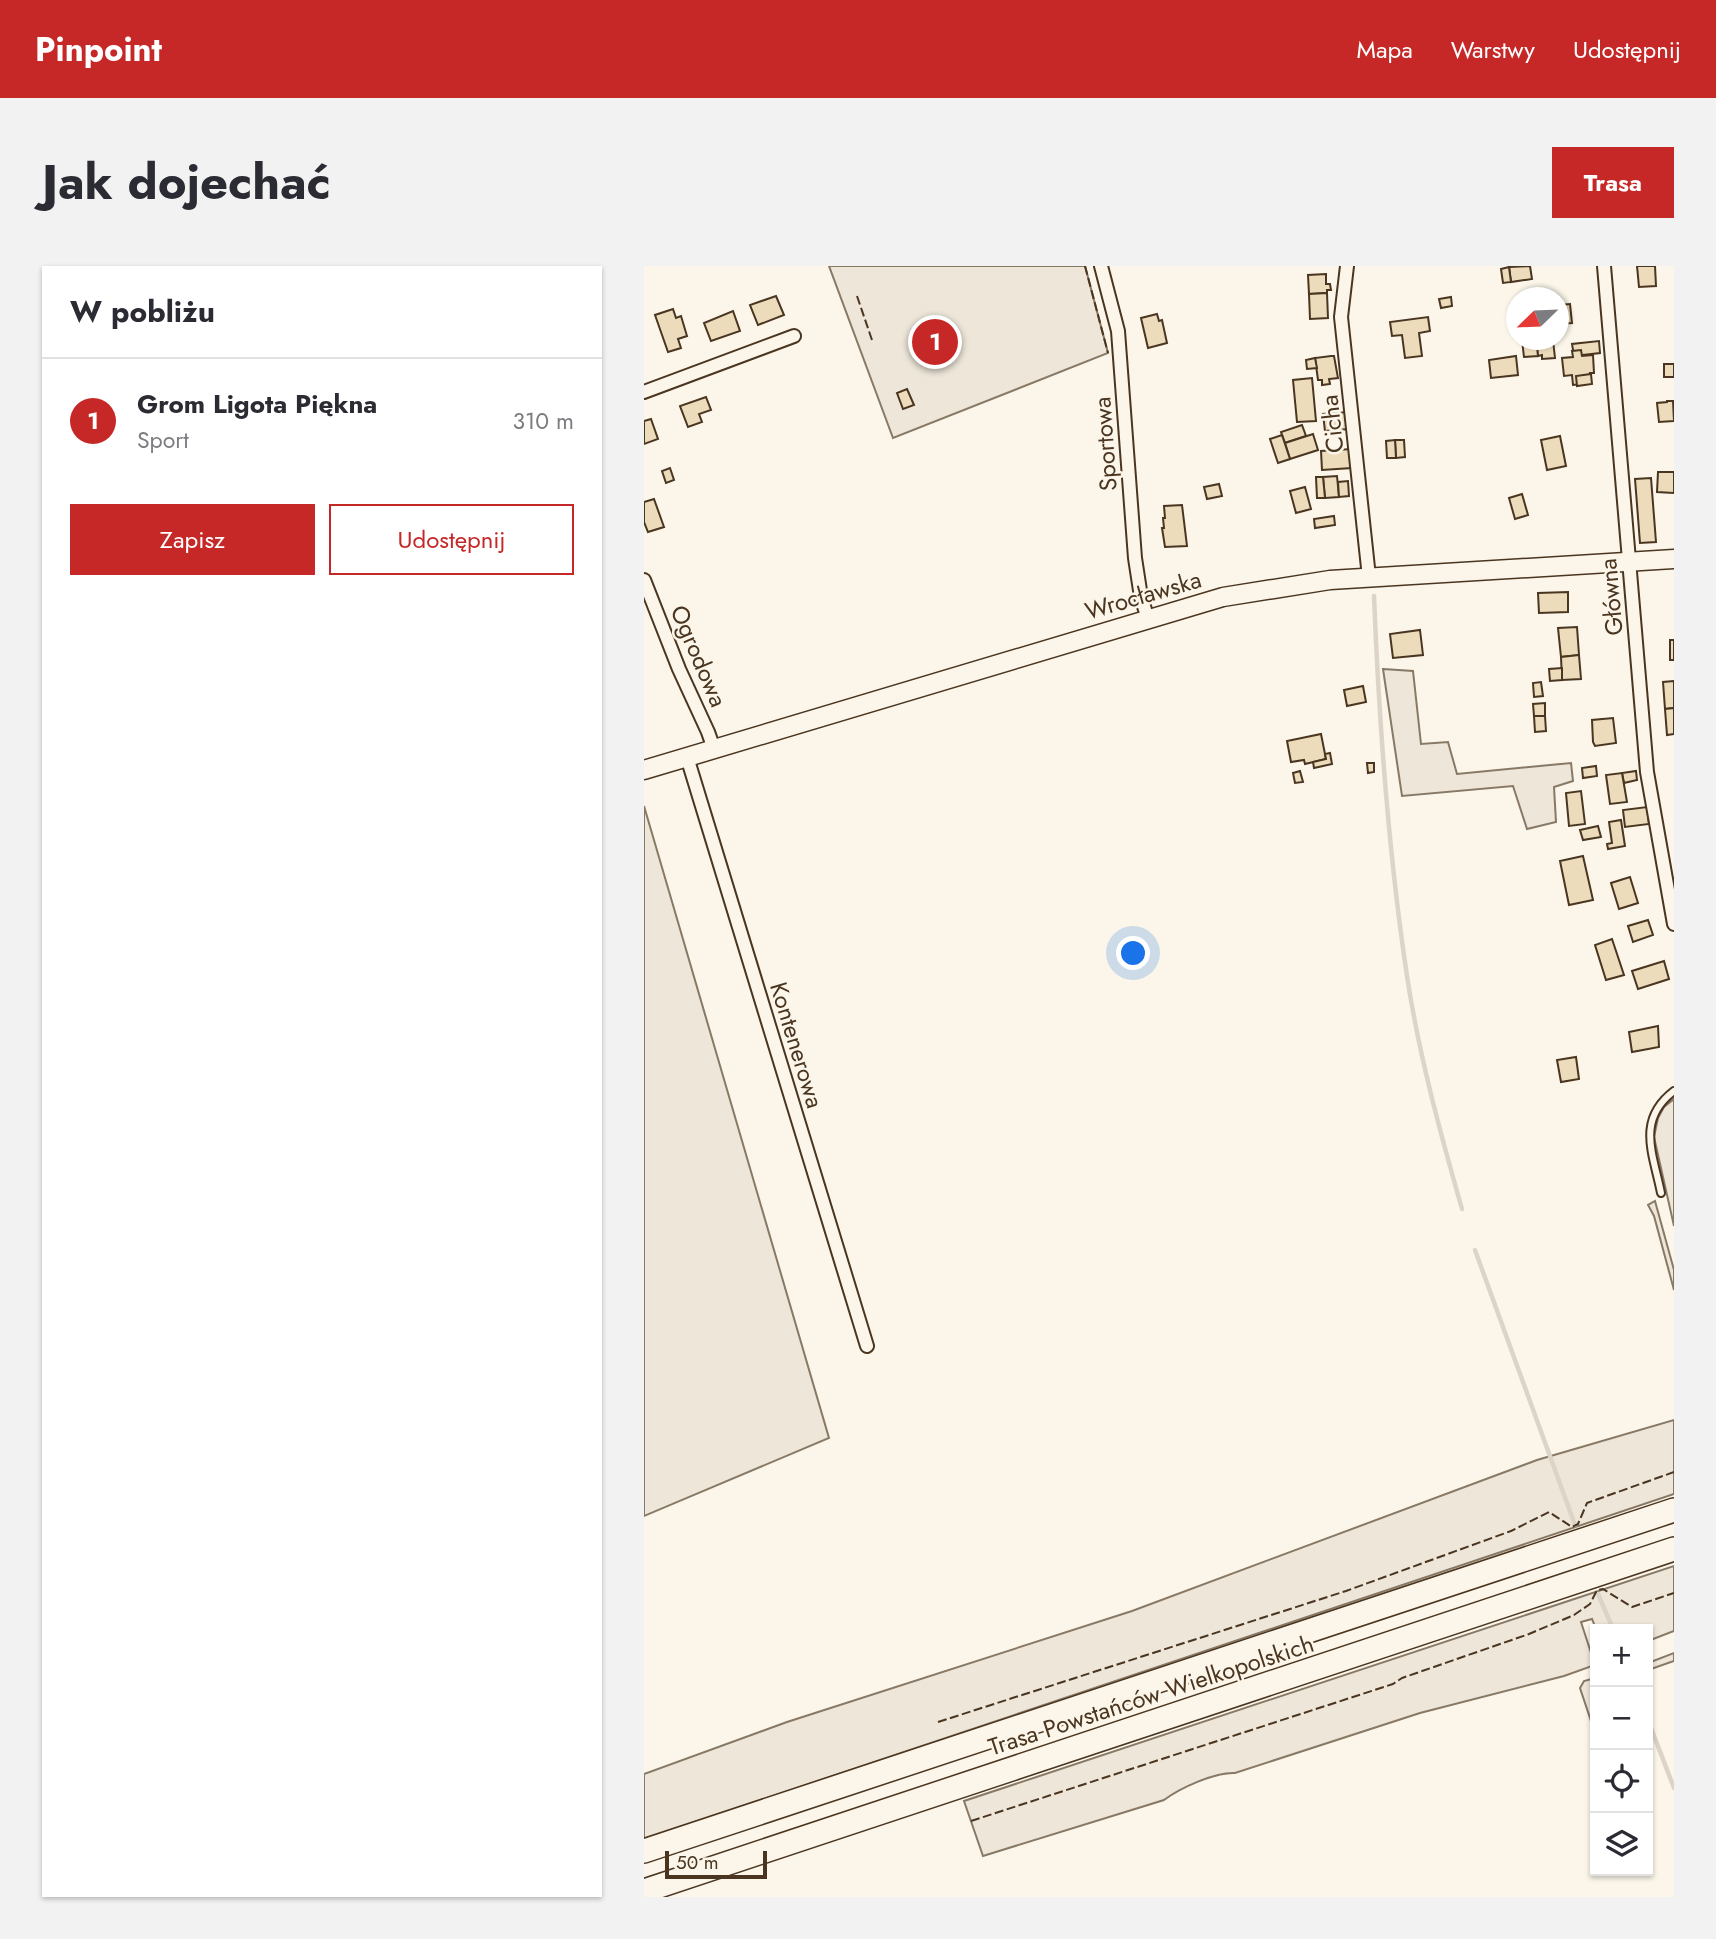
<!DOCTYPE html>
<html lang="pl">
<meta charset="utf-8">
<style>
:root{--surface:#fff;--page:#f2f2f3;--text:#2b2b33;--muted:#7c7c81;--line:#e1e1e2;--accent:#c62828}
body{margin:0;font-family:Jost,sans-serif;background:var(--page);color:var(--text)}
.controls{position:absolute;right:21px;bottom:21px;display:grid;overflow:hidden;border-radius:0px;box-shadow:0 2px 5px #0004}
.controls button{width:63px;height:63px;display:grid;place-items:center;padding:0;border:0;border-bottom:2px solid var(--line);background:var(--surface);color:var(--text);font:35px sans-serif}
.compass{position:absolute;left:862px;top:21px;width:63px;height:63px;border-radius:50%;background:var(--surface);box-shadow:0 2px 5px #0004;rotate:247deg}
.scale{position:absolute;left:21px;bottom:18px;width:102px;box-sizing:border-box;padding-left:7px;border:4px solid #4a3520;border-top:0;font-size:19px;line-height:24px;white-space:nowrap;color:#4a3520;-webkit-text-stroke:5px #fbf6e9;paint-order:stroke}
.you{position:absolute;left:490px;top:688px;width:24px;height:24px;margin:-18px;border:5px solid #fff;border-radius:50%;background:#1a73e8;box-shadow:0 0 0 10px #1a73e833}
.badge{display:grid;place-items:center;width:46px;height:46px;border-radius:50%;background:var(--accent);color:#fff;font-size:23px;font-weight:700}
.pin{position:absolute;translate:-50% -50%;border:4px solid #fff;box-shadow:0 2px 7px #0006}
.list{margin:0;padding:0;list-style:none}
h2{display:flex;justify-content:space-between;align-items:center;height:91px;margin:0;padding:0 28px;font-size:30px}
h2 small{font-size:23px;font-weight:400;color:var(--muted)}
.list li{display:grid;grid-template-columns:46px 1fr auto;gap:21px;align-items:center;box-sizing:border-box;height:126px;padding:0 28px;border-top:2px solid var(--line)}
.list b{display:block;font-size:26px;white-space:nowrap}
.list p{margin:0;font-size:23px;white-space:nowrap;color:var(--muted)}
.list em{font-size:23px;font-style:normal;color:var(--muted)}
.actions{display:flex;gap:14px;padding:21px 28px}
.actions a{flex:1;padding:16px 0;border:2px solid var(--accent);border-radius:0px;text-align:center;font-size:24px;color:var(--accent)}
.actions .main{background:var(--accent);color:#fff}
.icon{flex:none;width:38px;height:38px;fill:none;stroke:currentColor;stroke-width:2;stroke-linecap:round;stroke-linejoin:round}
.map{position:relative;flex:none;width:1030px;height:1631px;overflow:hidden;border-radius:0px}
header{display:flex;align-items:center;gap:42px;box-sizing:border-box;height:98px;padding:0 35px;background:var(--accent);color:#fff}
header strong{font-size:33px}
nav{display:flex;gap:38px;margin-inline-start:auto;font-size:24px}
.intro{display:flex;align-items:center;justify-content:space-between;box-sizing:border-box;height:168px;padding:0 42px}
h1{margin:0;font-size:49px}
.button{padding:18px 32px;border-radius:0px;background:var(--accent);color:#fff;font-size:24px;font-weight:700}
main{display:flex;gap:42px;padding:0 42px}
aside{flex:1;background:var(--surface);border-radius:0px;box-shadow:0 2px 5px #0004}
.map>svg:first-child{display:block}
.green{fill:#ede6d9;stroke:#887966;stroke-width:2}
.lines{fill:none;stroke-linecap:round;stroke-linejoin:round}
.stream{stroke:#dcd4c6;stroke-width:4.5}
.building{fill:#ecdcbc;stroke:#4a3520;stroke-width:2}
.service-casing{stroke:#4a3520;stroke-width:10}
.minor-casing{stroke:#4a3520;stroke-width:16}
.secondary-casing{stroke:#4a3520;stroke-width:21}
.motorway-casing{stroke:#4a3520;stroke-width:26}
.service{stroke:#fbf6e9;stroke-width:6}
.minor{stroke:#fbf6e9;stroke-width:12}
.secondary{stroke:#fbf6e9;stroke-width:18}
.motorway{stroke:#fbf6e9;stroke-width:23}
.fence{stroke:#4a3520;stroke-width:2;stroke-dasharray:9 3.5;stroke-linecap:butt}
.labels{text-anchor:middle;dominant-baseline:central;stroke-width:5;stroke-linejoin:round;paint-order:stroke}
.street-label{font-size:24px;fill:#4a3520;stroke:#fbf6e9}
</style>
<header>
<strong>Pinpoint</strong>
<nav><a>Mapa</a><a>Warstwy</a><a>Udostępnij</a></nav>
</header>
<div class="intro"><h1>Jak dojechać</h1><a class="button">Trasa</a></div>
<main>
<aside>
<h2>W pobliżu<small></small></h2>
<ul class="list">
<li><span class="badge">1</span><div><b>Grom Ligota Piękna</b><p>Sport</p></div><em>310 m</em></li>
</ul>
<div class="actions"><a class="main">Zapisz</a><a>Udostępnij</a></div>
</aside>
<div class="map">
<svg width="1030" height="1631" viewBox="0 0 1030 1631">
<rect width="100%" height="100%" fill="#fbf6e9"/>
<g class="green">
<polygon points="185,0 441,0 464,87 249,172"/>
<polygon points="739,403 769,405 777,478 804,476 813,508 927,497 929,515 910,521 912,556 883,563 869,520 758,530"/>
<polygon points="0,540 185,1172 0,1250"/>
<polygon points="1030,833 1030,960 1010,871 1014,852 1020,841"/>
<polygon points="1011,935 1030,1004 1030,1024 1010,950 1004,939"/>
<polygon points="1030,1154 1030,1228 0,1573 0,1508 143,1456 488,1345 893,1194"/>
<path d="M1030 1300V1365L1004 1375V1363H952L948 1353 937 1356 951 1399 920 1410 776 1447 591 1507C571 1506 536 1522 520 1534L339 1590 320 1535Z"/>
<polygon points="1030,1387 1030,1395 1004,1404 1004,1397"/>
<polygon points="951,1412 951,1457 948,1458 936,1422 940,1415"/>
</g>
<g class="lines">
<g class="stream">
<path d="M730 330C735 457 744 584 763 710 775 789 796 866 818 943"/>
<polyline points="831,984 931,1259"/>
<polyline points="954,1328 969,1363"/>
<polyline points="1004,1454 1030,1522"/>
</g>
</g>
<g class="building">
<polygon points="886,0 888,13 867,16 865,1"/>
<polygon points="993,0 1011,0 1012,20 995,21"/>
<polygon points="865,1 867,16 859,17 857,3"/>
<polygon points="682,8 682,18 686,18 687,24 683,24 683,27 665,28 664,9"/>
<polygon points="683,27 684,52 666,53 665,28"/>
<polygon points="132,30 140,49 114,59 106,39"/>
<polygon points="807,31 808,40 797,42 795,33"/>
<polygon points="926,38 928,57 914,58 914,39"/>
<polygon points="29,43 32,52 37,50 43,70 34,73 37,82 24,86 11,49"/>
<polygon points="89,45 96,65 67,75 60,57"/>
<polygon points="513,48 515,55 518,54 523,77 504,82 497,52"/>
<polygon points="784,51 786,65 775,67 778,90 761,92 758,69 748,70 746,56"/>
<polygon points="878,74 893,74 894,90 880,91"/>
<polygon points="893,74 909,74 911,92 898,93 898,89 894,90"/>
<polygon points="955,75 956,87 930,90 928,78"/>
<polygon points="937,84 938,90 949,89 950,107 946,107 947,117 929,119 928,109 920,110 918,92 929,91 928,85"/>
<polygon points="687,90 690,90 694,112 685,113 686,118 678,119 678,114 674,114 671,92"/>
<polygon points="872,90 874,109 847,112 845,94"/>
<polygon points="671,92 673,102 663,103 662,94"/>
<rect x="1020" y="98" width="10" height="13"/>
<polygon points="947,108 948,118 933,120 932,110"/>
<polygon points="668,112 672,155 653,156 649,114"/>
<polygon points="263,123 270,139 259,143 253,127"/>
<polygon points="62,131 67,144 55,148 58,156 44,161 36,140"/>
<polygon points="1023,135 1029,135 1030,155 1015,156 1013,137 1023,136"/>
<polygon points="704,146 705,163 681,165 679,148"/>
<polygon points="7,153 14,173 0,178 0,155"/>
<polygon points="658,159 662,170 641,177 637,166"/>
<polygon points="669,168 674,184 646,193 641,177"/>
<polygon points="638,169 646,193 634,197 626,173"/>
<polygon points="916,170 922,200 903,204 897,174"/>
<polygon points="751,174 760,174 761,191 752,192"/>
<polygon points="751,174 752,192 743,192 742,175"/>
<polygon points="707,183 708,202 678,204 677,185"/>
<polygon points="26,202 30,214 22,217 18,205"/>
<polygon points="1014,206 1030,206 1030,227 1013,226"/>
<polygon points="693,210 695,231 681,232 679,211"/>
<polygon points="672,211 679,211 681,232 673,232"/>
<polygon points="1007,212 1012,276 996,277 991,213"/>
<polygon points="704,215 705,230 695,231 694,216"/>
<polygon points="575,218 578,230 563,233 560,221"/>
<polygon points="661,221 667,243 652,247 646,225"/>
<polygon points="878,228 884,249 871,253 865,232"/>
<polygon points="10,233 20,261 4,266 0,256 0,236"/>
<polygon points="538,239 543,280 521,281 518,262 520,262 519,252 521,252 520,240"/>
<polygon points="690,250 691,259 671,262 670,253"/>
<polygon points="924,326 924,346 895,347 894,327"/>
<polygon points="933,361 935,389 917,391 914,362"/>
<polygon points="776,364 779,389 749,392 746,368"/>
<rect x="1026" y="374" width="4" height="20"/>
<polygon points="935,389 937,413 918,414 917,391"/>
<polygon points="918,402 918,414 906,415 905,403"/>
<polygon points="1030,415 1030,442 1021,443 1019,416"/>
<polygon points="897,416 899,430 890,431 889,417"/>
<polygon points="719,420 722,436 703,440 700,424"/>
<polygon points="901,437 901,450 890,450 889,438"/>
<polygon points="1030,442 1030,468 1023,469 1021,443"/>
<polygon points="890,450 901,450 902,465 891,466"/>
<polygon points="969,452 972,477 951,480 949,476 948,454"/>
<polygon points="677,468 682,493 661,498 660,494 647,496 643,475"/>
<polygon points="686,487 688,498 670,502 669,496 682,493 681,488"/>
<polygon points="723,497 730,497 730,506 724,507"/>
<polygon points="952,500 953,510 939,512 938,502"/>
<polygon points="656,505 659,516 651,517 649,507"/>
<polygon points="992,505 993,514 980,517 978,507"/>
<polygon points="978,507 983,536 966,538 962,509"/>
<polygon points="937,525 941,558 925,560 922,527"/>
<polygon points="1003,541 1005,558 981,561 979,544"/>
<polygon points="977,554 981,580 964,583 963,578 968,577 965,556"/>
<polygon points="954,560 957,571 939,574 936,564"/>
<polygon points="939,590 949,634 925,639 916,595"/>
<polygon points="986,611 994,637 975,643 967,617"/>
<polygon points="1004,654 1009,669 989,676 984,660"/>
<polygon points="968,673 980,709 962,714 951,679"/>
<polygon points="1020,695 1025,713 994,723 988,705"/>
<polygon points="1014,760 1015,781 988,786 985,766"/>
<polygon points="932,791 935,813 917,816 913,794"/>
</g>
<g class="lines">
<g class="service-casing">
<path id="service" d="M1017 927C1009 887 992 854 1030 825"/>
</g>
<g class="minor-casing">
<g id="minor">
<polyline points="457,0 474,65 491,292 497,331 504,353"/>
<polyline points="703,0 697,51 725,311"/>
<polyline points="960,0 1003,506 1030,658"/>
<polyline points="0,126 150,70"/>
<polyline points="0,314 35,403 64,466 70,483"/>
<polyline points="43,491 223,1080"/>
</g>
</g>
<g class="secondary-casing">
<polyline id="secondary" points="0,504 579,331 686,314 1030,293"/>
</g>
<g class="motorway-casing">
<g id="motorway">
<polyline points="0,1585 1030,1244"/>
<polyline points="0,1625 1030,1283"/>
</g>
</g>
<use href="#service" class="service"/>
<use href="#minor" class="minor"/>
<use href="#secondary" class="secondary"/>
<use href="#motorway" class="motorway"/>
<g class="fence">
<polyline points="441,0 464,87"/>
<polyline points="213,30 229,77"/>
<polyline points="294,1456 702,1325 867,1265 905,1246 928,1261 934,1258 943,1237 1030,1206"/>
<polyline points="327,1555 749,1418 758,1412 885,1368 930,1349 946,1338 953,1324 959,1323 988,1341 1030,1327"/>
</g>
</g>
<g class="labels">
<g class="street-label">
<text transform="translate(688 158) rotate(-96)">Cicha</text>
<text transform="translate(461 178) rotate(-94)">Sportowa</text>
<text transform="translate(499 329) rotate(-16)">Wrocławska</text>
<text transform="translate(967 331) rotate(-95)">Główna</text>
<text transform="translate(55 390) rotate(67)">Ogrodowa</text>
<text transform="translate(153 779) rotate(73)">Kontenerowa</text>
<text transform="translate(507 1429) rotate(-18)">Trasa Powstańców Wielkopolskich</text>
</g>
</g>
</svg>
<div class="controls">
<button>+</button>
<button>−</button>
<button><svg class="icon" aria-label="locate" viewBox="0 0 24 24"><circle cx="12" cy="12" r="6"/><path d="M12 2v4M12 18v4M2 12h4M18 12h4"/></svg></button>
<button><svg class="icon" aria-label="layers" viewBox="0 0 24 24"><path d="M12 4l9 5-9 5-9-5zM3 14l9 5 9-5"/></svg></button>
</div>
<svg class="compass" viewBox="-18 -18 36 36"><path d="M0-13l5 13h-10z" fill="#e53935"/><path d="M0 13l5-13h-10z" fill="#7c7c81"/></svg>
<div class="scale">50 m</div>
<div class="you"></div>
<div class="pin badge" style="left:291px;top:76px">1</div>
</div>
</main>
